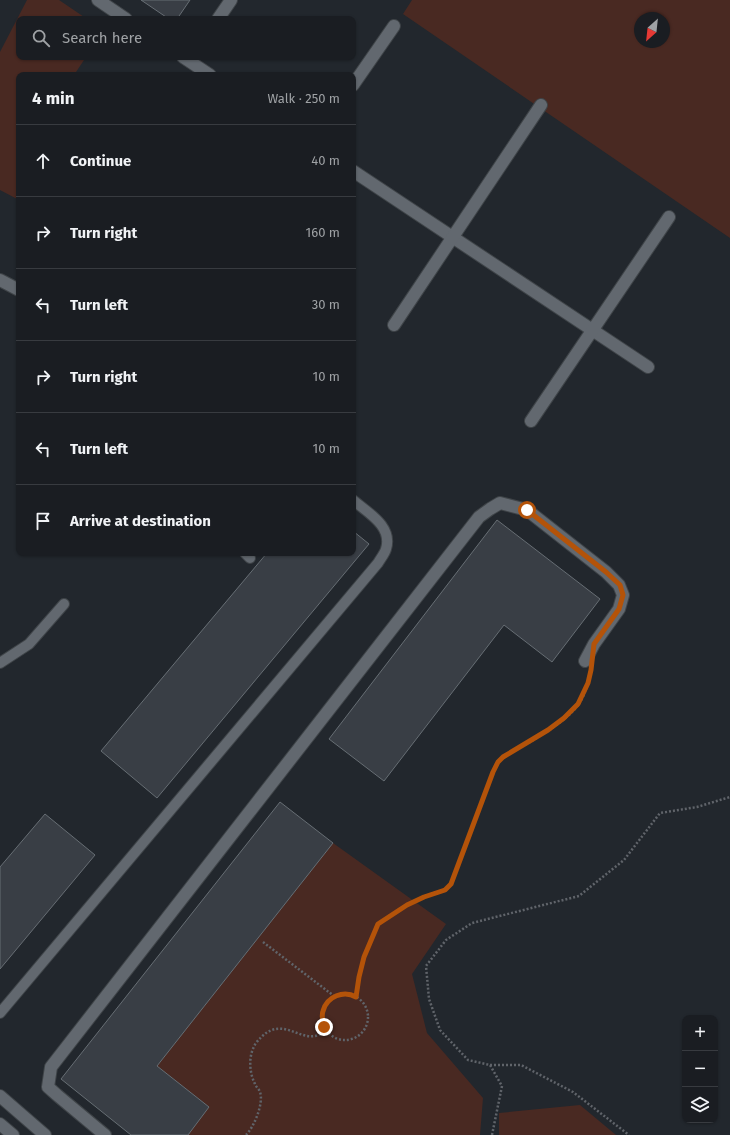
<!DOCTYPE html>
<meta charset="utf-8">
<style>
:root{--surface:#1a1d22;--page:#23262a;--text:#f1f3f6;--muted:#9fa2a5;--line:#383b40}
body{margin:0;font-family:"Fira Sans",sans-serif;background:var(--page);color:var(--text)}
.controls{position:absolute;right:12px;bottom:12px;display:grid;overflow:hidden;border-radius:8px;box-shadow:0 1px 3px #0004}
.controls button{width:36px;height:36px;display:grid;place-items:center;padding:0;border:0;border-bottom:1px solid var(--line);background:var(--surface);color:var(--text);font:20px sans-serif}
.compass{position:absolute;left:634px;top:12px;width:36px;height:36px;border-radius:50%;background:var(--surface);box-shadow:0 1px 3px #0004;rotate:207deg}
.stop{position:absolute;width:12px;height:12px;margin:-9px;border:3px solid #b45309;border-radius:50%;background:#fff}
.stop.end{background:#b45309;border-color:#fff;box-shadow:0 1px 4px #0008}
.list{margin:0;padding:0;list-style:none}
h2{display:flex;justify-content:space-between;align-items:center;height:52px;margin:0;padding:0 16px;font-size:17px}
h2 small{font-size:13px;font-weight:400;color:var(--muted)}
.list li{display:grid;grid-template-columns:26px 1fr auto;gap:12px;align-items:center;box-sizing:border-box;height:72px;padding:0 16px;border-top:1px solid var(--line)}
.list b{display:block;font-size:15px;white-space:nowrap}
.list em{font-size:13px;font-style:normal;color:var(--muted)}
.icon{flex:none;width:22px;height:22px;fill:none;stroke:currentColor;stroke-width:2;stroke-linecap:round;stroke-linejoin:round}
.map{position:relative;flex:none;width:730px;height:1135px;overflow:hidden}
.search{position:absolute;background:var(--surface);box-shadow:0 1px 3px #0004;left:16px;top:16px;width:340px;height:44px;display:flex;align-items:center;gap:10px;box-sizing:border-box;padding:0 14px;border-radius:8px;color:var(--muted);font-size:15px}
.panel{position:absolute;background:var(--surface);box-shadow:0 1px 3px #0004;left:16px;top:72px;width:340px;height:484px;border-radius:8px}
.map>svg:first-child{display:block}
.green{fill:#492922;fill-rule:evenodd}
.building{fill:#393e45;stroke:#676e74}
.lines{fill:none;stroke-linecap:round;stroke-linejoin:round}
.lane-casing{stroke:#3f4448;stroke-width:12}
.street-casing{stroke:#3f4448;stroke-width:14}
.path{stroke:#60646a;stroke-width:2.5;stroke-dasharray:2 2;stroke-linecap:butt}
.lane{stroke:#62686f;stroke-width:10}
.street{stroke:#62686f;stroke-width:12}
.route{stroke:#b45309;stroke-width:5}
</style>
<div class="map">
<svg width="730" height="1135" viewBox="0 0 730 1135">
<rect width="100%" height="100%" fill="#22272d"/>
<g class="green">
<polygon points="27,0 59,0 87,19 19,19 19,57 86,57 74,75 19,75 19,200 0,190 0,52"/>
<path d="M412 0H730V238L403 14ZM640 18H664V42H640Z"/>
<polygon points="333,843 446,924 412,974 427,1033 483,1098 480,1135 188,1135 209,1107 157,1066"/>
<polygon points="580,1105 616,1135 499,1135 499,1113"/>
</g>
<g class="building">
<polygon points="141,0 190,0 177,19 169,19"/>
<polygon points="497,520 600,599 552,662 504,625 384,781 329,739"/>
<polygon points="353,531 369,544 157,798 101,751 267,553 353,553"/>
<polygon points="280,802 333,843 157,1066 209,1107 188,1135 131,1135 61,1079"/>
<polygon points="45,814 95,855 0,969 0,867"/>
</g>
<g class="lines">
<g class="lane-casing">
<g id="lane">
<polyline points="245,553 250,558"/>
<polyline points="0,663 29,644 64,604"/>
<path d="M0 1013 378 563C381 558 385 553 386 549 393 526 368 513 353 500"/>
</g>
</g>
<g class="street-casing">
<g id="street">
<polyline points="98,0 126,19"/>
<polyline points="218,19 231,0"/>
<polyline points="183,57 210,75"/>
<polyline points="353,85 394,26"/>
<polyline points="353,171 648,367"/>
<polyline points="0,280 19,290"/>
<polyline points="394,325 541,105"/>
<polyline points="531,421 669,217"/>
<polyline points="0,1096 45,1135"/>
<polyline points="0,1124 13,1135"/>
<polyline points="105,1135 57,1095 48,1087 51,1067 479,517 490,509 500,503 527,510 606,572 619,585 623,595 619,609 594,644 585,661"/>
</g>
</g>
<g class="path">
<polyline points="263,942 334,996"/>
<circle cx="345" cy="1017" r="23"/>
<path d="M357 997 359 977 364 957 378 924 407 905 424 897 445 890 451 884 493 772C501 753 513 752 530 742 545 733 568 719 579 704 584 696 588 685 590 676"/>
<polyline points="490,1065 521,1065 573,1092 629,1135"/>
<path d="M246 1135C254 1127 264 1103 260 1092 259 1089 256 1087 255 1084 249 1072 248 1055 256 1043 284 1007 303 1053 327 1029"/>
<polyline points="492,1135 502,1086 490,1065 468,1060 440,1030 429,999 426,966 446,940 472,923 579,896 624,860 660,813 697,807 730,797"/>
</g>
<use href="#lane" class="lane"/>
<use href="#street" class="street"/>
</g>
<g class="lines">
<path class="route" d="M324 1027C323 1021 321 1016 323 1011 327 996 344 990 356 997L359 977 364 957 378 924 407 905 424 897 445 890 451 884 493 772 498 762 503 757 548 730 564 718 578 704 588 683 591 670 594 644 619 609 623 595 620 585 606 572 527 510"/>
</g>
</svg>
<div class="controls">
<button>+</button>
<button>−</button>
<button><svg class="icon" aria-label="layers" viewBox="0 0 24 24"><path d="M12 4l9 5-9 5-9-5zM3 14l9 5 9-5"/></svg></button>
</div>
<svg class="compass" viewBox="-18 -18 36 36"><path d="M0-13l5 13h-10z" fill="#e53935"/><path d="M0 13l5-13h-10z" fill="#9fa2a5"/></svg>
<div class="stop" style="left:527px;top:510px"></div>
<div class="stop end" style="left:324px;top:1027px"></div>
<div class="search"><svg class="icon" aria-label="search" viewBox="0 0 24 24"><circle cx="10" cy="10" r="6"/><path d="M15 15l6 6"/></svg>Search here</div>
<section class="panel">
<h2>4 min<small>Walk · 250 m</small></h2>
<ul class="list">
<li><svg class="icon" aria-label="ahead" viewBox="0 0 24 24"><path d="M12 20V5M6 11l6-6 6 6"/></svg><div><b>Continue</b></div><em>40 m</em></li>
<li><svg class="icon" aria-label="right" viewBox="0 0 24 24"><path d="M7 20v-9h11M14 6l5 5-5 5"/></svg><div><b>Turn right</b></div><em>160 m</em></li>
<li><svg class="icon" aria-label="left" viewBox="0 0 24 24"><path d="M17 20v-9H6M10 6l-5 5 5 5"/></svg><div><b>Turn left</b></div><em>30 m</em></li>
<li><svg class="icon" aria-label="right" viewBox="0 0 24 24"><path d="M7 20v-9h11M14 6l5 5-5 5"/></svg><div><b>Turn right</b></div><em>10 m</em></li>
<li><svg class="icon" aria-label="left" viewBox="0 0 24 24"><path d="M17 20v-9H6M10 6l-5 5 5 5"/></svg><div><b>Turn left</b></div><em>10 m</em></li>
<li><svg class="icon" aria-label="arrive" viewBox="0 0 24 24"><path d="M6 21V4h12l-3 4 3 4H6"/></svg><div><b>Arrive at destination</b></div></li>
</ul>
</section>
</div>
